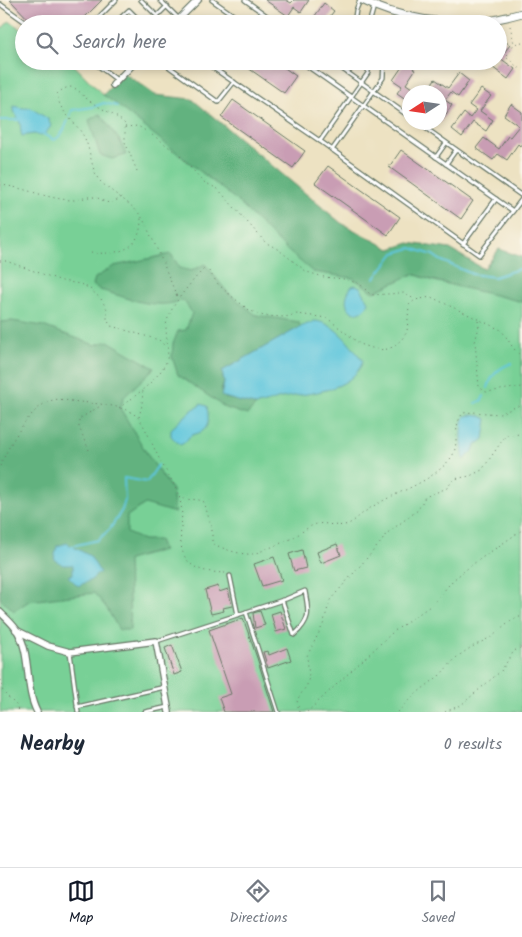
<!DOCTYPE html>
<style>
:root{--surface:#fff;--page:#f6f6f7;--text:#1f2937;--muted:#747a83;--line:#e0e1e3;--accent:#111827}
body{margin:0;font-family:Kalam,sans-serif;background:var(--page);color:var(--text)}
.compass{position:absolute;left:402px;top:85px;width:45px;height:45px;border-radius:50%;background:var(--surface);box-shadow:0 2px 8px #0003;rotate:258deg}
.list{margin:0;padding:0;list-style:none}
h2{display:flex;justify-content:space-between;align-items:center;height:65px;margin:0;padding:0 20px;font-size:21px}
h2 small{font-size:16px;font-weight:400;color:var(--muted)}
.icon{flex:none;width:28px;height:28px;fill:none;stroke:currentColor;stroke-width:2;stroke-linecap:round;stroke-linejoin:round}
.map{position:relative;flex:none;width:522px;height:712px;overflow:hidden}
.search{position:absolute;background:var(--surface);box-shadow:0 2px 8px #0003;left:15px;right:15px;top:15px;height:55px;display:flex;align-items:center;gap:12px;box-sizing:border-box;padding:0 18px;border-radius:28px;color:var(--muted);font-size:19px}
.sheet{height:155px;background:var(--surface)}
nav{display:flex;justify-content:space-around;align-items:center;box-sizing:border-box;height:70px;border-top:1px solid var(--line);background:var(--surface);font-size:14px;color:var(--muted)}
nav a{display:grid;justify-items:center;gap:2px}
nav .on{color:var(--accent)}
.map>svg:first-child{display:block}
.green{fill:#78d096;stroke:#4c8665}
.forest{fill:#62b27f;stroke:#40785a}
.water{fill:#5fc6dc;stroke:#3f8288}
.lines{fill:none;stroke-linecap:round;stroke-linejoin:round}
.stream{stroke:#5fc6dc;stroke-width:2}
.building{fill:#c99db4}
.service-casing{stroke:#677766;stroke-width:5.5}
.minor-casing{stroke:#677766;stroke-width:8}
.tertiary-casing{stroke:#677766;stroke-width:9}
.path{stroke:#677766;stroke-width:1;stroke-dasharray:1 4;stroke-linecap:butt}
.service{stroke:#fff;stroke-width:3}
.minor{stroke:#fff;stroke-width:5.5}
.tertiary{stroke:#fff;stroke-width:7}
</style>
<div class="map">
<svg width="522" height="712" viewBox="0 0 522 712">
<rect width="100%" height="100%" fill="#fbf7ec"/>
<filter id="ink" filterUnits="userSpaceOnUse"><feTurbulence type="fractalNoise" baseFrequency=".02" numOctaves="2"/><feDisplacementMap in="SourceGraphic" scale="10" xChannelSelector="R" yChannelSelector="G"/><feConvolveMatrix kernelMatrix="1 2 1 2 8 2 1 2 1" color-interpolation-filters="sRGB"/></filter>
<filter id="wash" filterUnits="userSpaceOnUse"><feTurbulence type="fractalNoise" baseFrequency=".0096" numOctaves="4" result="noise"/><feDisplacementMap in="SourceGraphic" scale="20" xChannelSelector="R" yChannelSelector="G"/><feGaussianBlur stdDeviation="1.12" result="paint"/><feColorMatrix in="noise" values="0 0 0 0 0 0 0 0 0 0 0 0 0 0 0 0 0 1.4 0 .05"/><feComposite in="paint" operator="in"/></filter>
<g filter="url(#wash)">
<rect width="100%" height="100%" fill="#ede2c2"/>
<polygon class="green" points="9,21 24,31 24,61 70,61 103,95 413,274 434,281 522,300 522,712 0,712 0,31"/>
<g class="forest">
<path d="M124 73 155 95 192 99 341 223 390 249 409 243 450 249 484 269 499 249 522 257V302C486 292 448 286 413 274L374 292 353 278 313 272 289 252 235 199 112 101 103 95Z"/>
<polygon points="100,114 120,141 126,155 112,159 100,155 89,120"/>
<path d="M171 254 180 268 191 271 205 264 228 293 256 315 299 322 300 327 222 371 224 383 221 390 225 398 256 405 247 415 226 408 178 375 172 357 173 344 178 331 186 330 192 313 184 300C153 311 130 298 100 290L93 285 95 278 114 266Z"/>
<polygon points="12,321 43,326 95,345 108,341 154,368 124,397 120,408 149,457 172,490 175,513 145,504 127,516 127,533 143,540 159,540 163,550 128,560 130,630 119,630 106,607 94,593 29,601 14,611 0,598 0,322"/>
</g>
<g class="water">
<path d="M14 106 22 108H31L48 119 51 126 46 133 40 136 34 134 22 136C20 131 21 127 20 123 18 116 13 114 14 106Z"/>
<path d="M356 285 360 287 369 302C366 309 362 312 354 313 343 306 345 295 352 286Z"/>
<path d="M315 321C336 323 351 346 363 361 352 392 309 393 281 398 273 400 263 405 255 405 249 404 226 398 221 396L224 383 222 371 300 327Z"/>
<path d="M200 404 207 406C208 416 211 426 201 432 197 434 193 434 189 437 186 441 185 443 180 445L171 436V429L192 410 199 406Z"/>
<path d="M471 415 481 416 487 419 484 439 474 447 473 451 464 460C462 449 460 427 465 416Z"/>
<polygon points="67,543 90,556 100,572 91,580 78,586 68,576 73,574 73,565 63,565 54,559 57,546"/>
</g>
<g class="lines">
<g class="stream">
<polyline points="70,116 72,110 93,107 104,103 117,106"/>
<polyline points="0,120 20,120"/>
<path d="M43 134 54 140C62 136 65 128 68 120"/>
<polyline points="375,278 394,253 411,248 433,255 440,260 472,274 494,277 522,268"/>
<path d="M488 388C491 375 500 367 512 363"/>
<polyline points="476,403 482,400 484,396"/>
<polyline points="72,546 98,540 110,529 122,510 125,500 124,478 147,482 158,465"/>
</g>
</g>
<g id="blocks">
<g class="building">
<polygon points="10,0 102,0 78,24 60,24 53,16 45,24 40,19 36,24 33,24"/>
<polygon points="265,0 286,0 291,3 294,0 309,0 301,12 294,7 288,16"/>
<polygon points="324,3 334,11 324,24 317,24 312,20"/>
<polygon points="498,36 510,45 500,58 515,69 508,79 492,67 496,61 498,61"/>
<polygon points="238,61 275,61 296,76 284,93"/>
<polygon points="400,61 418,61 413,69 415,70 406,84 418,92 410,92 410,102 397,93 402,86 393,80 404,64"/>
<polygon points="459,73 469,81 458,97 451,92 445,100 452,105 440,123 440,92 426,92 435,79 448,88"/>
<polygon points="481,89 491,96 480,111 493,120 486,131 473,122 462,137 452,129 464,113 470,118 476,110 469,105"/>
<polygon points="233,100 305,151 293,168 221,117"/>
<polygon points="511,104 522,112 522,143 520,146 518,144 507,160 498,154 493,160 476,148 484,138 499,149 508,136 510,137 519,126 504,115"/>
<polygon points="401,150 473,201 461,219 389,167"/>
<polygon points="328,166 400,217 388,235 315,183"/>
<polygon points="337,544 341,555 321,563 317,552"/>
<polygon points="302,550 306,568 294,571 289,554"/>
<polygon points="274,557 282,580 262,586 254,564"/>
<polygon points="218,586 219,592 228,589 232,606 223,608 224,611 211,614 205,590"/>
<polygon points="260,611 265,625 255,628 253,613"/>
<polygon points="280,611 286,629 276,632 271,614"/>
<polygon points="243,618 257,658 274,712 224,712 219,698 231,694 209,630"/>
<polygon points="172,645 182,672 174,675 165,648"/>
<polygon points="287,648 291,660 268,668 263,652 268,651 269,655"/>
</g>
</g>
</g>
<g filter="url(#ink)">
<use href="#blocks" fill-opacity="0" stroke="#677766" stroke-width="1"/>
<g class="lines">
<g class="service-casing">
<g id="service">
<polyline points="141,0 157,16 167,6"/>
<polyline points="160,0 178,18"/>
<polyline points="212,0 246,24"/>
<polyline points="245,0 278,24"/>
<polyline points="0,4 28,24"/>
<polyline points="92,24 116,0"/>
<polyline points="114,24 129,10 143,24"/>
<polyline points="354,24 356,10 360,0"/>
<polyline points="369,24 374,6"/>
<polyline points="92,61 117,80"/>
<polyline points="161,61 218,102 234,82"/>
<polyline points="203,61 320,141 479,255 522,199"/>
<polyline points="300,61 513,211"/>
<polyline points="331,61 410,117"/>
<polyline points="417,122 522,196"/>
<polyline points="320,141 368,73 369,61"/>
<polyline points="332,150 383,78 384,61"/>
<polyline points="436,157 446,143"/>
<polyline points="446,164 456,150"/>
<polyline points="463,244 496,199"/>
<polyline points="230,576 238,615"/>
<polyline points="246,612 278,712"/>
<path d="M157 641 286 599 305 591C309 612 311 620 294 635L282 600"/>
<polyline points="70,652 78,712"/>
<polyline points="77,707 165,687"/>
<polyline points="145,712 168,707"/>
</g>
</g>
<g class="minor-casing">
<g id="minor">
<polyline points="174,24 198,0"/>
<polyline points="113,85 136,61"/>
<path d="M0 612C5 617 12 623 16 629 32 653 24 687 37 712"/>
<polyline points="16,630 48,646 70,652 156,641 169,712"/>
</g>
</g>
<g class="tertiary-casing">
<path id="tertiary" d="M362 0C396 18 449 26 488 21 499 19 511 16 522 13"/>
</g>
<g class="path">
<polyline points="510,26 514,43"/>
<polyline points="522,42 514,44 506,57 522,71"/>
<polyline points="125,127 138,126 160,140 180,156 204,182 218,189 265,242 279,250 307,272 324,277 344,279 360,284 371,295 404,293 414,299"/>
<path d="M137 171 125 142V124C113 112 99 109 86 98 82 95 79 90 74 88 69 85 61 90 57 94 59 112 75 121 83 135 91 148 91 172 100 181 113 194 129 201 141 216 145 222 148 230 151 236 161 257 169 278 178 299"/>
<path d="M0 185C25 187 48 200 74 200 80 200 87 196 93 197 105 198 105 209 122 197"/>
<path d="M91 252C103 255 128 253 135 241 140 234 141 226 141 218"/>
<polyline points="0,261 6,261 62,281 80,284 89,288 101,299 107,309 107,320 111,326 159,340 166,347"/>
<polyline points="478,321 479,327 475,342 479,387 486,392 522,387"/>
<path d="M119 408C134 397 159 379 166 362 170 351 166 339 166 327 167 308 193 280 206 267L218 284 230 295 249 310 258 314 264 316 285 317 297 314 327 318 360 344 372 348 384 350 393 347 402 339 407 332 409 305 415 300 431 297 501 330C509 339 511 349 522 356"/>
<polyline points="139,417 142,405 143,389"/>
<polyline points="89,450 79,427 79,419 102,405"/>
<path d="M0 466C9 445 30 406 53 400 59 398 66 401 72 401 90 404 128 403 140 420 148 432 153 447 160 460 168 475 178 488 181 505 184 522 176 541 185 557 194 572 210 572 225 573"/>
<path d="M179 497C187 502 196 497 204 502L212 529V543C223 549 240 555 252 554 256 554 289 540 294 537 301 533 310 525 317 524 326 522 335 527 344 525 353 524 358 516 366 511 392 492 428 486 450 459 461 447 451 428 463 413L473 412 500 414 522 404"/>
<polyline points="0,675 3,692 17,706 18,712"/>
<polyline points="299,712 297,700 307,685 309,677 307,656 323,625 330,600 382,541 386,534 418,510 425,497 447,488 454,479 470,476 482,470 506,435 522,434"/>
<polyline points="307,712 393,632 433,604 453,580 473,564 522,530"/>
<polyline points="398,712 413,696 439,676 457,657 470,648 493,636 512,620 522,616"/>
<polyline points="445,712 461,705 501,671 514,651 522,647"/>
</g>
<use href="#service" class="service"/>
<use href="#minor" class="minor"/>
<use href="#tertiary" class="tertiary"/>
</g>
</g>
</svg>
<svg class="compass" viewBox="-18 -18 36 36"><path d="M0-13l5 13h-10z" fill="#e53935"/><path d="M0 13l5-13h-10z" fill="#747a83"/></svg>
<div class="search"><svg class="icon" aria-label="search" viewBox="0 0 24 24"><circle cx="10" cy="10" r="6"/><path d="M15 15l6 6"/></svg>Search here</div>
</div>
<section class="sheet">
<h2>Nearby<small>0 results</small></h2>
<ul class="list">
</ul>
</section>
<nav>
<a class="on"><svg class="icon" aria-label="map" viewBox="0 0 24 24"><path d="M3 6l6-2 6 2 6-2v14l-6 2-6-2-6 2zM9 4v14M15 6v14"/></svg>Map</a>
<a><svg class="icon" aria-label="directions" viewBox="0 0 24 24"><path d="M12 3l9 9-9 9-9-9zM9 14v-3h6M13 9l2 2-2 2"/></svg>Directions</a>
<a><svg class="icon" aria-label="saved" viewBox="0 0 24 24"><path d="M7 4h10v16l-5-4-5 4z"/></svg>Saved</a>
</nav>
